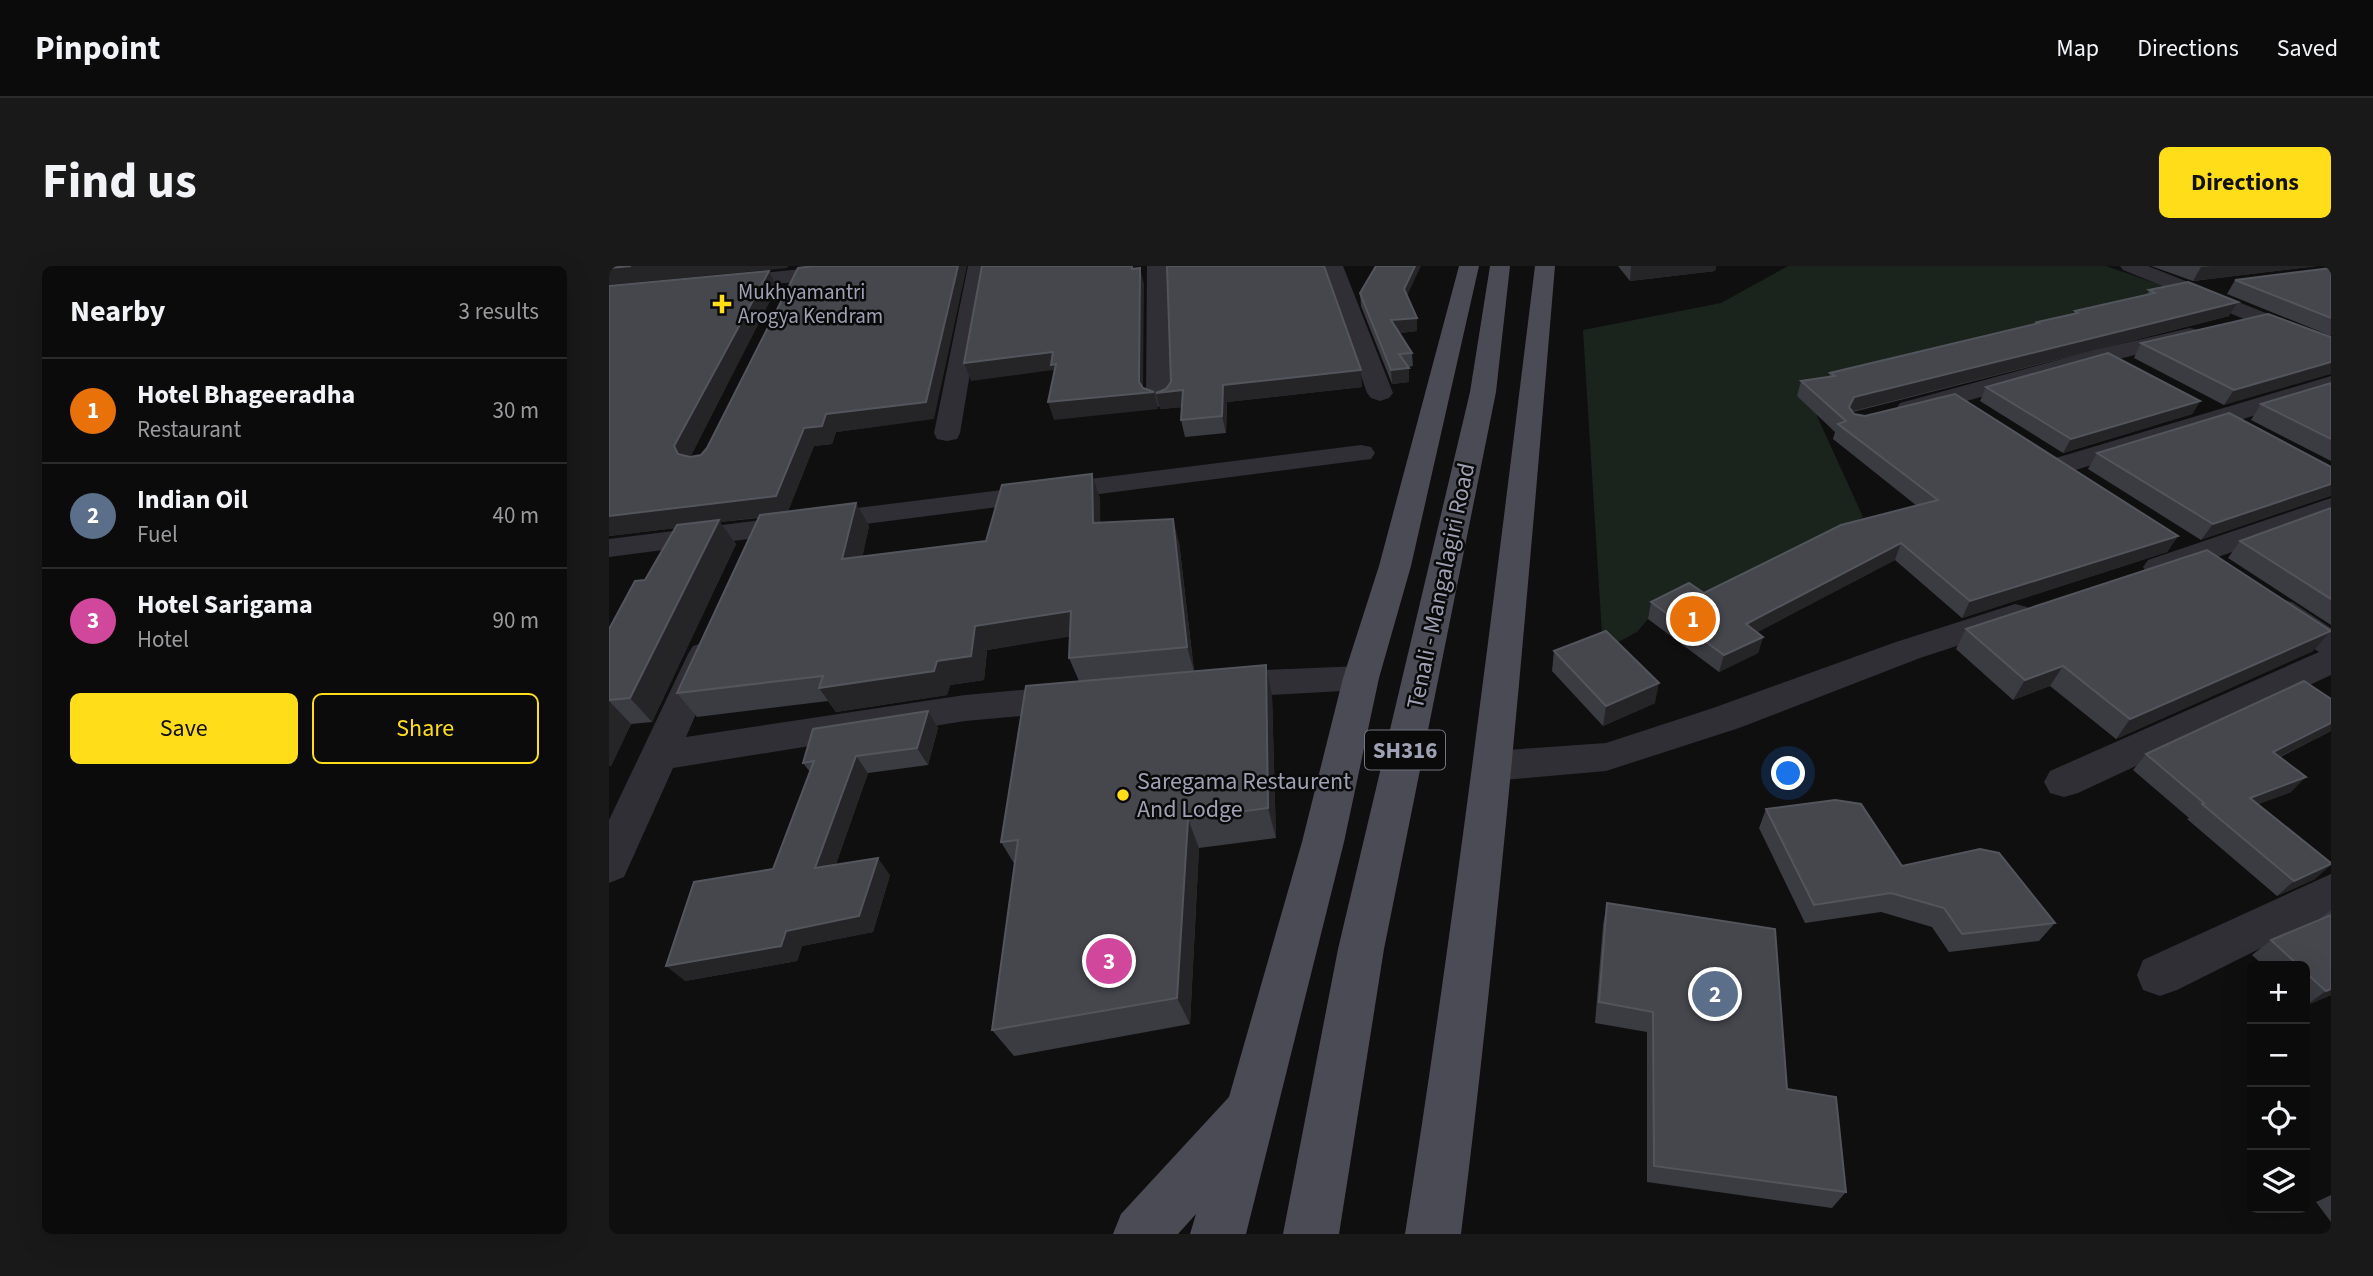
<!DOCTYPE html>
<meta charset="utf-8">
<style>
:root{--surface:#0b0b0c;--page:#19191a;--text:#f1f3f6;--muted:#9a9b9d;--line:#2b2b2d;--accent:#ffdd18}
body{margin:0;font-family:"Source Sans 3",sans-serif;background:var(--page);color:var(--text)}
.controls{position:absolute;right:21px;bottom:21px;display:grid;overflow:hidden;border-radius:10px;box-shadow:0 7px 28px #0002}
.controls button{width:63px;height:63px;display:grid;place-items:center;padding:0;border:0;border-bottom:2px solid var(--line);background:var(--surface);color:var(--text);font:35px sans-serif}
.you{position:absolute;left:1180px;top:508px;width:24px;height:24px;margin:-18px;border:5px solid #fff;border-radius:50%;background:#1a73e8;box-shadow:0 0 0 10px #1a73e833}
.badge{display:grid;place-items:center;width:46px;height:46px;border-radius:50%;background:var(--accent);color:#fff;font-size:23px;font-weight:700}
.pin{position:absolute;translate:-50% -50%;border:4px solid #fff;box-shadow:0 2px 7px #0006}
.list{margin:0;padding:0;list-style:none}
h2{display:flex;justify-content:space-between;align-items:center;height:91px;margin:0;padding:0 28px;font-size:30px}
h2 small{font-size:23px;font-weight:400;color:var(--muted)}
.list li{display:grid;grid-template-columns:46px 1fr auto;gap:21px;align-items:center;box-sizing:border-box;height:105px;padding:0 28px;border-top:2px solid var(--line)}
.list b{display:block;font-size:26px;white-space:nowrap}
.list p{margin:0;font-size:23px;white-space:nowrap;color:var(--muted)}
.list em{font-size:23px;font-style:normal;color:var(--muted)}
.actions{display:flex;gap:14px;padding:21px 28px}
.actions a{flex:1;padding:16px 0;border:2px solid var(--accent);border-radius:10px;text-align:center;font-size:24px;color:var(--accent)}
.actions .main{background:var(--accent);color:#111}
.icon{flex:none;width:38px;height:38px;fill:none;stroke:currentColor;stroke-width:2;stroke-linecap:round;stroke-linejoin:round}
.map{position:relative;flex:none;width:1722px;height:968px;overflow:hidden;border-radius:10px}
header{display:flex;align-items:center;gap:42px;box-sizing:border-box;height:98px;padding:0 35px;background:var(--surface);border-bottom:2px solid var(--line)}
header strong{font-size:33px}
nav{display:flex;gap:38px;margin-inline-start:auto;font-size:24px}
.intro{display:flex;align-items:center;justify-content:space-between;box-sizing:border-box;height:168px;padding:0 42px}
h1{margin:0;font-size:49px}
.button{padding:18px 32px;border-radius:10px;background:var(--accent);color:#111;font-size:24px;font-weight:700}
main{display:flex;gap:42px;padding:0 42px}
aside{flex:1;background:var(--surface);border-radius:10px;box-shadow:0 7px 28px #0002}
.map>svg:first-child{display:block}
.green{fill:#1b231d}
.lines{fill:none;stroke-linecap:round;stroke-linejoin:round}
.minor{fill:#302f36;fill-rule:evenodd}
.major{fill:#4b4b55;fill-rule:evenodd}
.wall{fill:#3a3c41}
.shaded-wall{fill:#252528}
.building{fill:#45474d;stroke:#53555d;stroke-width:2}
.poi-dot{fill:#ffdd18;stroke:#0a0a0b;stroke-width:2.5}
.labels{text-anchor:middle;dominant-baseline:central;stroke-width:5;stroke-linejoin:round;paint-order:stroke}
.far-poi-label{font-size:21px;fill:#9ea1b3;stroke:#0a0a0b;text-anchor:start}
.shield{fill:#0a0a0b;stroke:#727481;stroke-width:2}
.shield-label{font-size:23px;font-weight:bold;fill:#9ea1b3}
.street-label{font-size:24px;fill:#9ea1b3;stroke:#0a0a0b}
.poi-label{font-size:24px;fill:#9ea1b3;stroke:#0a0a0b;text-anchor:start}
</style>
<header>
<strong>Pinpoint</strong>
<nav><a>Map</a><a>Directions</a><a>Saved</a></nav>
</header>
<div class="intro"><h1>Find us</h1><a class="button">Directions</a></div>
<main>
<aside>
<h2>Nearby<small>3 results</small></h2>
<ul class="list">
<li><span class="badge" style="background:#e8710a">1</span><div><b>Hotel Bhageeradha</b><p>Restaurant</p></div><em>30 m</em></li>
<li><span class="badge" style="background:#5c6f8a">2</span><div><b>Indian Oil</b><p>Fuel</p></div><em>40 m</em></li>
<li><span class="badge" style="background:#d1479c">3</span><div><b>Hotel Sarigama</b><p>Hotel</p></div><em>90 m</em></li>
</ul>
<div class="actions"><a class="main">Save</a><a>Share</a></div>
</aside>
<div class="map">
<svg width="1722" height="968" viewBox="0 0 1722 968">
<rect width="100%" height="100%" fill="#0f0f10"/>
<polygon class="green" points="1179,0 1497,0 1563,23 1193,117 1254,251 1093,340 1075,323 1039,353 1028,366 994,384 974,64 1112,37"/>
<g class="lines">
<g class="minor">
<polygon points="223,0 297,0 294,4 287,6 114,23 106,22 103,17 106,12 114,11"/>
<polygon points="359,0 379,0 351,167 348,173 338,175 328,173 325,167"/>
<polygon points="538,0 558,0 563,133 559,138 550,141 541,138 537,133"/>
<polygon points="714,0 734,0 784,127 780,132 771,135 762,132 758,127"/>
<polygon points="1511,0 1539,0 1722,73 1722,88 1514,4"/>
<polygon points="1581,62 1589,64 1593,69 1589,74 1501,95 1300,151 1291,149 1287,143 1291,137 1486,84"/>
<polygon points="1722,110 1722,126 1460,206 1450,208 1440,206 1436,200 1440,194"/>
<polygon points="752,179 762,181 766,187 762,193 0,291 0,273"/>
<polygon points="1722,232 1722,251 1561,308 1550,311 1539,308 1534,301 1539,294"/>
<polygon points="1671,333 1683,336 1722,362 1722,409 1469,527 1455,531 1441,527 1435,516 1441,505 1710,386 1659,352 1654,344 1659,336"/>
<polygon points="1406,338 1418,341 1423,349 1418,357 1311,392 1130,462 997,505 884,515 870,510 864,500 870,490 884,485 997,477 1104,442 1287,376"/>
<polygon points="96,376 108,380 113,388 77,471 356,429 467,419 480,423 485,432 480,441 467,445 356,455 64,502 15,611 0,617 0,554 79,388 84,380"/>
<polygon points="752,400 765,403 770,412 765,421 752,424 607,432 594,428 589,419 594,410 607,406"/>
<polygon points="1722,608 1722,647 1568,724 1551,730 1534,724 1528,709 1534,694"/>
</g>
<g class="major">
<polygon points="850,0 870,0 802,300 770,412 735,576 637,968 581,968 587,948 569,968 504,968 512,948 620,831 693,576 734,412 770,300"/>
<polygon points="881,0 901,0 887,126 775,683 730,968 674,968 729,683 861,126"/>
<path d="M926 0H946C919 323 892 646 852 968H796C847 646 886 323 926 0Z"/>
</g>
</g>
<g class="wall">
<polygon points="1009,0 1107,0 1106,5 1021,15"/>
<polygon points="1542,0 1708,0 1584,15"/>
<polygon points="1722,2 1722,70 1618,28 1626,14"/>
<polygon points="160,5 168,21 81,191 92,189 98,182 325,153 227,166 223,178 205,180 179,245 260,260 253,291 377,275 491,232 491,256 570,276 585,405 522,411 663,430 667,572 590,582 581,758 405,790 383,764 406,599 392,576 470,415 460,392 461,370 378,384 375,414 341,419 338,429 227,446 219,435 88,451 68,427 149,252 111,256 127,278 43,456 22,458 2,500 0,500 0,363 36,314 67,262 0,270 0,20"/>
<polygon points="1540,24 1620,50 1244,146 1245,148 1569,270 1558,286 1353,352 1286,294 1148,366 1154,371 1149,387 1110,406 1039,353 1042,336 1095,327 1308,240 1224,173 1226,166 1188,130 1192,115 1220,111 1221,107 1427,58 1428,56 1465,47 1466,45 1538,29"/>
<polygon points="751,27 798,30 808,65 790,67 803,87 804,100 799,101 800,116 783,118 752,40"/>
<polygon points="1722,71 1615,139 1525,92 1532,77"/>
<polygon points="1722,117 1722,195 1642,154 1652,138"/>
<polygon points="753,121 618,136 617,167 576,171 572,154 573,141 551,143 557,123"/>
<polygon points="1377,121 1591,135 1583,148 1454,187 1371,135"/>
<polygon points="1488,187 1722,201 1592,274 1479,203"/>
<polygon points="1722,242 1722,359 1619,292 1631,275"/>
<polygon points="1357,363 1704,385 1507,473 1441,420 1404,434 1347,383"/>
<polygon points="945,385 1046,437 994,460 943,405"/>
<polygon points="1722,433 1722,465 1671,491 1682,526 1649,538 1706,613 1668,630 1578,553 1580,552 1524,504 1537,488"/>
<polygon points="319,445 329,462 319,499 259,507 227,598 281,609 264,666 193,680 188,695 76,715 164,603 201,506 194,497"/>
<polygon points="1157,543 1293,600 1446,657 1430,675 1340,686 1323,661 1272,646 1196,657 1150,562"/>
<polygon points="998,637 1178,823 1237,926 1223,942 1038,916 1038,766 986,757 994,659"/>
<polygon points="1722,644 1722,729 1696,740 1696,700 1655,700 1643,689 1662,674 1707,656"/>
<polygon points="1722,929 1722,956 1707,936"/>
</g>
<g class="shaded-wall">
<polygon points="22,0 179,0 178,2 0,19 0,2"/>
<polygon points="349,0 358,0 325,153 227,166 223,178 205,180 178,248 111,256 127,278 43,456 21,432 109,257 0,270 0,250 195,162 217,148"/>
<polygon points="806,0 812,0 795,36 795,23"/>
<polygon points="1022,0 1107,0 1106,5 1021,15"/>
<polygon points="1603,0 1708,0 1584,15 1592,1"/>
<polygon points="531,2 535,18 534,127 545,126 549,143 445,154 439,136 530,116"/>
<polygon points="160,5 168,21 78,198 69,188 65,180"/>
<polygon points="1629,36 1620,50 1240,146 1235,156 1240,141 1245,131"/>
<polygon points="808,52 808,65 783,68 782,54"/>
<polygon points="444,86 449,104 448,116 444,104 362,115 355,97"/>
<polygon points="1722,96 1722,108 1615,139 1625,124"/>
<polygon points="800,102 800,116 783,118 782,104"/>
<polygon points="752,104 753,121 618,136 617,167 613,150 614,119"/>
<polygon points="574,124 578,141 551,143 547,127"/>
<polygon points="1591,135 1583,148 1454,187 1462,173"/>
<polygon points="483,208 491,232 492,280 484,257"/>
<polygon points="1722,218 1722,230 1592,274 1604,258"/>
<polygon points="247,237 260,260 248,317 233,293"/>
<polygon points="564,253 570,276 585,405 578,381"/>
<polygon points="1569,270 1558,286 1353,352 1361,335"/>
<polygon points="1292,277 1286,294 1132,375 1137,358"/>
<polygon points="462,345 472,369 378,384 375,414 341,419 338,429 227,446 210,422 328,395 366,360"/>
<polygon points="1722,365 1704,385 1507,473 1521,453"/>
<polygon points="1154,371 1149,387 1110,406 1115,389"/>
<polygon points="657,399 663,430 667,572 659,542"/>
<polygon points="1454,400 1441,420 1404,434 1416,414"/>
<polygon points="1050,417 1046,437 994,460 997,440"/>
<polygon points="0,435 22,458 2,500 0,500"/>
<polygon points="319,445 329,462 319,499 308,482"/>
<polygon points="1722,457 1722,465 1649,501 1664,486"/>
<polygon points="247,490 259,507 220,618 206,602"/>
<polygon points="1697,511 1682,526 1626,547 1641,532"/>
<polygon points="579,553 590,582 581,758 568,732"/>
<polygon points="269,592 281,609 264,666 193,680 188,695 76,715 57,700"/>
<polygon points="1722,599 1706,613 1668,630 1685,615"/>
<polygon points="1722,723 1722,729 1696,740 1717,725"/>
</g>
<g class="building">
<polygon points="0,0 22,0 0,2"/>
<polygon points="205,0 349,0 317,136 217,148 213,160 195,162 167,230 0,250 0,20 160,5 65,180 69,188 81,191 92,189 98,182 189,2"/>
<polygon points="373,0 523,0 523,3 531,2 530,116 534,122 545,126 439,136 447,98 442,99 444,86 355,97"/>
<polygon points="558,0 715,0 752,104 614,119 613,150 572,154 574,124 547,127 557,123 562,116"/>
<polygon points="767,0 806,0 795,23 808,52 782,54 803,87 790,88 800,102 782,104 751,27"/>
<polygon points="1722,2 1722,52 1626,14"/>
<polygon points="1579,16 1629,36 1245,131 1240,141 1245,148 1256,150 1346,128 1569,270 1361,335 1292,277 1137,358 1154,371 1115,389 1042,336 1080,317 1095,327 1232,259 1329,234 1229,158 1237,155 1192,115 1226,110 1221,107 1430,57 1428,56 1469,47 1466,45 1546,27 1540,24"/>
<polygon points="1659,48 1722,71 1722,96 1625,124 1532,77"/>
<polygon points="1499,87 1591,135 1462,173 1377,121"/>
<polygon points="1722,117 1722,173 1652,138"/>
<polygon points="1620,147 1722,201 1722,218 1604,258 1488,187"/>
<polygon points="483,208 484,257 564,253 578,381 460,392 462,345 366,360 362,390 328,395 325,405 210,422 214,410 68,427 151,249 247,237 233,293 377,275 393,219"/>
<polygon points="1722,242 1722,333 1631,275"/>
<polygon points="110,254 21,432 0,434 0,363 26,315 36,314 68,259"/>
<polygon points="1598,284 1722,365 1521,453 1454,400 1416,414 1357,363"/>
<polygon points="997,365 1050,417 997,440 945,385"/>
<polygon points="657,399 659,542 579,553 568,732 383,764 409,574 392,576 417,420"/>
<polygon points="1695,415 1722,433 1722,457 1664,486 1697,511 1641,532 1722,597 1722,598 1685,615 1593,538 1595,537 1537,488"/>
<polygon points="319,445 308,482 247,490 206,602 269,592 250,650 177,665 172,680 57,700 85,616 164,603 205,495 194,497 204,463"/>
<polygon points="1226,534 1252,538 1293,600 1371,583 1390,587 1446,657 1353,668 1335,642 1282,627 1205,639 1157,543"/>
<polygon points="998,637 1166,663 1178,823 1227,831 1237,926 1045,900 1044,746 990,736"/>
<polygon points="1722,649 1722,723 1717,725 1696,706 1696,700 1690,700 1662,674"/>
</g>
<g class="poi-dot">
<path d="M109.5 27.5h7v7h7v7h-7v7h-7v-7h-7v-7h7z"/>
<circle cx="514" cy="529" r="7"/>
</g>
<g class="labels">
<g class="far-poi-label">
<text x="129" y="26">Mukhyamantri<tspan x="129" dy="24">Arogya Kendram</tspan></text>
</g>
<rect class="shield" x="756" y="464.5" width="80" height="39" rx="5"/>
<g class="shield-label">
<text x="796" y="484">SH316</text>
</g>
<g class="street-label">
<text transform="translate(832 320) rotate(-78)">Tenali - Mangalagiri Road</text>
</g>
<g class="poi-label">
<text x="528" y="515">Saregama Restaurent<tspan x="528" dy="28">And Lodge</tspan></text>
</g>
</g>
</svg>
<div class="controls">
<button>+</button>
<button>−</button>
<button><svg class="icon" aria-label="locate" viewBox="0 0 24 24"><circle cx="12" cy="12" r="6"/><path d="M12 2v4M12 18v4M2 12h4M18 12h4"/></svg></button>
<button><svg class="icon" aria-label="layers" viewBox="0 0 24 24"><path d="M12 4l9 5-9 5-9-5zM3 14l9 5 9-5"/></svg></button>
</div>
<div class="you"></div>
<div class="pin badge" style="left:1084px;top:353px;background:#e8710a">1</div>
<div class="pin badge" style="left:1106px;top:728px;background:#5c6f8a">2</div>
<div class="pin badge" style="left:500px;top:695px;background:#d1479c">3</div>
</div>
</main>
